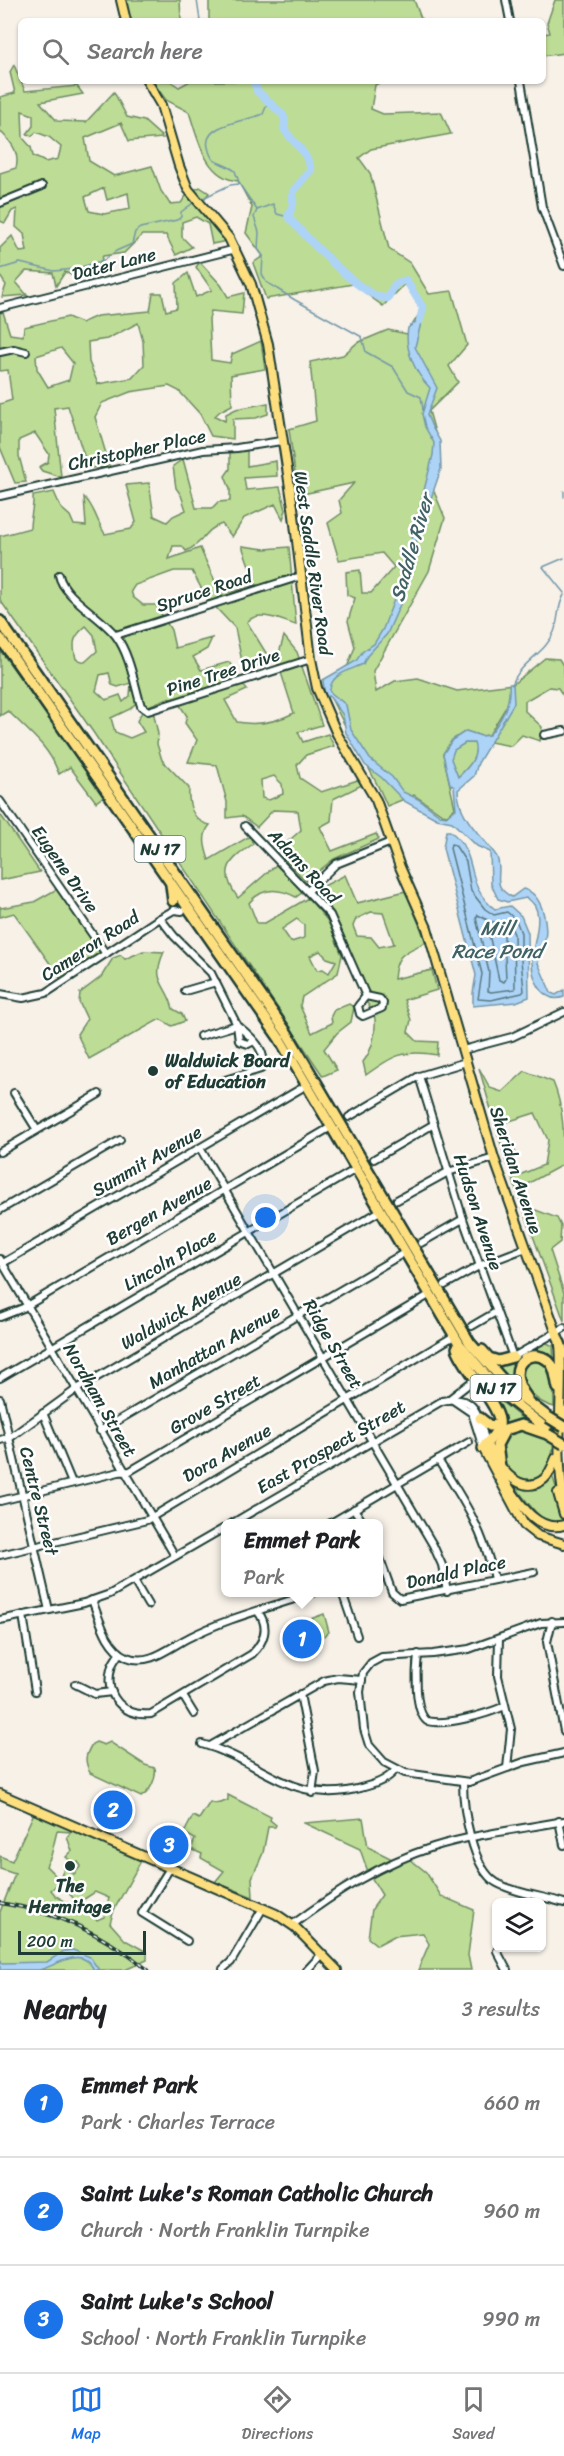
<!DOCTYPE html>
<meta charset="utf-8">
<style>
:root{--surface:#fff;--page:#f2f2f2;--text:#202124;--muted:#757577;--line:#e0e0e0;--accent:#1a73e8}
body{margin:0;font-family:Sriracha,sans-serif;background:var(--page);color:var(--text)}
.controls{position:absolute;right:18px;bottom:18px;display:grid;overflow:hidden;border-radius:9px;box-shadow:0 2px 4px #0004}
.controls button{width:54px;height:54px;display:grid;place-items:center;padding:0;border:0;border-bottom:2px solid var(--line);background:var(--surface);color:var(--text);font:30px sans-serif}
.scale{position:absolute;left:18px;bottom:15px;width:128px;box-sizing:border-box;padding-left:6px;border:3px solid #1f3d34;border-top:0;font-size:16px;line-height:21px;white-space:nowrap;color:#1f3d34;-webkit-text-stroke:4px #fff;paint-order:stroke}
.you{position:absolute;left:266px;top:1218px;width:21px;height:21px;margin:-15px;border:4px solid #fff;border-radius:50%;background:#1a73e8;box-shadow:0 0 0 9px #1a73e833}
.badge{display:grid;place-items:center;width:39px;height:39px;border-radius:50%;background:var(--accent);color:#fff;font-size:20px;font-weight:700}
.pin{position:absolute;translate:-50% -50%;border:3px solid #fff;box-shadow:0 2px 6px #0006}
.popup{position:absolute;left:221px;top:1519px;width:162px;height:78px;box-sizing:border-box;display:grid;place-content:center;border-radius:9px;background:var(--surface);filter:drop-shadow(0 2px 4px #0005);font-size:20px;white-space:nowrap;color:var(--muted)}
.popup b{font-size:22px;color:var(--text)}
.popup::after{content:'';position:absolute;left:50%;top:100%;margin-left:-12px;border:12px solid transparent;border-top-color:var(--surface)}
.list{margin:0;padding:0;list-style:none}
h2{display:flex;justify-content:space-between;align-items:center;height:78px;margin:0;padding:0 24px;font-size:26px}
h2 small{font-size:20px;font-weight:400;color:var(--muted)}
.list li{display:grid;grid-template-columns:39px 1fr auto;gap:18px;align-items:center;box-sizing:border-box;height:108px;padding:0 24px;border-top:2px solid var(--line)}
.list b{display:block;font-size:22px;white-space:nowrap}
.list p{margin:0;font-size:20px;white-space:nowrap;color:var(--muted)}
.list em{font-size:20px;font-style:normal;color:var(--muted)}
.icon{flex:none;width:33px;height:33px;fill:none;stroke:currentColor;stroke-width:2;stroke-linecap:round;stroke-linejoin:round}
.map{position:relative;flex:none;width:564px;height:1970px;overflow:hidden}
.search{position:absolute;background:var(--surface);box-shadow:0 2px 4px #0004;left:18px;right:18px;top:18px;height:66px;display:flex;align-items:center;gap:15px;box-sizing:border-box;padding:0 21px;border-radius:9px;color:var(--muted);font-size:22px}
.sheet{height:402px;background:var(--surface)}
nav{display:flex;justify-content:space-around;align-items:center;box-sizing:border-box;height:84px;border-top:2px solid var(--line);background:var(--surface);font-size:16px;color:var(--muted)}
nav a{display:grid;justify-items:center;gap:3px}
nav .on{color:var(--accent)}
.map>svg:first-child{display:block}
.green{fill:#bddc95;stroke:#6e8c64;stroke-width:1.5;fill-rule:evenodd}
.water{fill:#add4f7;stroke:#7498a9;stroke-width:1.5;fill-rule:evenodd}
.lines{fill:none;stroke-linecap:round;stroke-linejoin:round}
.shore{stroke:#587982;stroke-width:1.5}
.stream{stroke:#7498a9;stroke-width:1.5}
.river{stroke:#add4f7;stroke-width:8}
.minor-casing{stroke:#1f3d34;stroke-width:10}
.major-casing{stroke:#1f3d34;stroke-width:12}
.highway-casing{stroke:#1f3d34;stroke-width:14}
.minor{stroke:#fff;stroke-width:6}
.major{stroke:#fedf80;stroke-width:8}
.highway{stroke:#fedf80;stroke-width:9}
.rail-casing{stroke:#1f3d34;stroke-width:4}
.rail{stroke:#fff;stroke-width:1.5;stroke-dasharray:4.5;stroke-linecap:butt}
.highway-bridge-casing{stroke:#1f3d34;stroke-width:14;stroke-linecap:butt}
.highway-bridge{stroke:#fedf80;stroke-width:9}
.poi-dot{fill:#1f3d34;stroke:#fff;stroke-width:2}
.labels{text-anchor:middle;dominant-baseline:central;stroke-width:5;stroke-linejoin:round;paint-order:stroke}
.shield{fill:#fff;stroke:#627771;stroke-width:1.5}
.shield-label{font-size:16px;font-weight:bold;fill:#1f3d34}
.street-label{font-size:18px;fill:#1f3d34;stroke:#fff}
.poi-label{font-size:18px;font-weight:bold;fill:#1f3d34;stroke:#fff;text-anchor:start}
.water-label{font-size:20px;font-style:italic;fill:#426365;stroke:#fff}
</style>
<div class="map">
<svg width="564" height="1970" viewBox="0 0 564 1970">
<rect width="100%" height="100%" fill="#f7f1e8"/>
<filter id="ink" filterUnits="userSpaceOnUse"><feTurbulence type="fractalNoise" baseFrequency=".0167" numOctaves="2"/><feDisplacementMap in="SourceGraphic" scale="12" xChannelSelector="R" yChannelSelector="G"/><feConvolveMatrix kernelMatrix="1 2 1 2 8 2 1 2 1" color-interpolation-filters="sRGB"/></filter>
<g filter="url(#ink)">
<g class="green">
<polygon points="125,0 180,0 181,21 131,21"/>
<polygon points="209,0 414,0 422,21 209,21"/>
<polygon points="555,0 564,0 564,53 543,56 543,34 550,33 547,23"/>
<path d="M14 65 25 91 77 86 83 94 40 102 57 121 86 122 114 92 127 117 144 121 163 138 129 141 121 123 85 138 89 161 114 176 152 166 161 191 170 204 181 203 188 193 200 187 209 193 197 208 208 217 227 241 212 244 208 224 196 217 182 222V237L192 247 176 255 166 235H142L124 253 103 256 98 268 77 278 65 272 56 286 53 273 26 271 16 282 27 295 2 297 6 285 0 276V248L12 236 20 252 27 251 24 234 16 227 17 209 12 211 5 223 0 221V173L16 168C20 153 12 143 2 133H0V97L15 93 10 72ZM22 111 33 115V126L27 134 32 136 36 132 49 137 61 147 58 159 45 162 33 156 31 147 23 138ZM104 188 107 200 128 193 130 209 104 214 89 211 85 197Z"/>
<path d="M152 81H170L179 87 190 81H383L375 85 371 109 383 114 441 112 451 134 371 149 359 158 370 173 389 249 410 263 429 294 452 291 467 345 449 366 458 382 429 411 438 443 433 489 445 518 429 571 373 671 376 692 395 681 418 678 457 691 513 684 545 658 559 659 564 667V697L558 688 549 687 525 701V711L542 727 540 741 522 735 511 746 490 742 511 707 509 702 489 735 481 736 466 731 452 740 443 754 455 808 447 815 442 814 414 795 387 806C370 764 343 728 326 687L348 665 355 647 348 621 355 598 347 595 346 572 360 570 362 593H371L394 567 382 553 339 560 328 523 342 513 339 500 354 483 298 495 289 429 316 421 310 362 343 355 357 343 388 330 407 334 422 309 406 283 383 306 353 284 266 299 253 263 263 256 246 233 252 207 238 181C205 178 198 139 189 112L166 100Z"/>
<path d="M200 262 221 285 228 297 244 293 242 314 211 311 209 319 211 360 230 363 232 354 261 341 265 369 231 375 232 405 220 411 215 416 225 421 226 414 236 409 268 403V414L256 418 233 419V439L211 436 200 414 179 391 169 386 130 392 102 403 95 417 110 467 88 468 68 406 54 408 61 477 42 471 39 467 48 462 49 454 35 433 19 440V456L26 482 15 483 0 447V404L12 400 8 370 0 371V313L3 312 10 334 23 336 24 327 68 317 81 323 97 316 150 311 153 293H162L166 311 177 308 176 283 188 273 196 297 212 290 196 267ZM138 323 143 341 144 365 132 378 98 384 89 362 88 342 107 339ZM61 348 73 363 69 380 48 387 37 369 36 356Z"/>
<path d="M247 449V466L276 461 277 476 244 478 246 490 280 487 286 510 283 519 275 504 244 518 232 537 222 524C203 530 205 543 186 551L182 546H173L169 559 200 548 219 590 232 592 256 585 242 546 265 549 289 547 296 625C282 621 259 609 247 622L271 661 244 671 235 628 206 597 192 571H174L135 585 131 591 133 597 143 605H156L171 630 175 648 212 638 207 649 193 657 201 670 229 662 247 690 225 700 237 722C258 726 276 722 294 713L277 660 284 636 297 652 322 725 298 732 303 742 328 734 334 746 306 755 297 765 300 778 321 792 361 779 364 784 333 799 331 821 320 827 332 851 376 834 379 839 334 859 306 881 283 858 284 845 301 830 298 811 273 810 257 827 242 816 227 818V802L217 765 188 762 197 740 185 723 187 716 177 701 168 698 148 706 154 715 158 734 157 744 162 760 189 788C188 804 192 821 210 825 201 835 205 848 209 860L250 836 253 844C229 861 218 870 238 898L276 865 303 892 296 897C279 888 262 887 249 903L257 923H265L308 898 328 921 342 955 338 973 302 997 300 1006 312 1033 332 1023 331 1016 334 1010 349 1004 354 1007 351 1022 337 1033 324 1049 337 1070 323 1076 93 732 0 600V536L30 528C30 517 34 507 33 496L54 492 61 508 70 516 74 525 86 526 84 497C94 505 97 522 105 534L131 529 136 522 126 485 149 483 154 516 167 522 173 516 186 510 181 495 176 488 173 466 183 459 196 508H212L218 502 230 501V489L225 476 230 469V452ZM86 626 94 635 97 651 85 662 76 659C72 642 73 637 86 626ZM109 673 112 685 118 687 131 683 130 696 123 702 120 695 106 700 96 691 100 675ZM137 702 143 710 137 721 144 732 130 738 115 732 111 718 130 709ZM274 776 282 784 283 794 269 800 262 798 261 780ZM297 919 304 925V938L291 942 282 929ZM320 951 327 958 336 961 329 973 323 969 317 970 310 956Z"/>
<path d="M0 650 104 796 96 802 70 767 59 774C49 746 28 731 8 711L0 716Z"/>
<path d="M465 743H475C479 757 468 768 458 777L450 759 454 749Z"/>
<polygon points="0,814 40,872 0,880"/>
<path d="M345 875 357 903 406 891 426 942C404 953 396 953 394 979L432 970 437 990 404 1000 411 1020 408 1032 417 1041 438 1042 437 1055C403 1049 392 1056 366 1075L363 1062C372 1051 376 1034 375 1019 374 1012 367 1005 365 998 354 961 342 921 318 889ZM371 912 383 913 394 944 379 947 371 937 357 936 353 926 356 919Z"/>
<polygon points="57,889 101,953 61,979 14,913 0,917 0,906 1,908 34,902"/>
<path d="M143 951 164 952C150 983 167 983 173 1009L182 1014 185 1021 172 1026 160 1019 89 1059 77 1034 87 1019 79 1002 80 993 101 977 113 958 121 955 125 959Z"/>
<path d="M479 1068 490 1088 502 1092 525 1071 553 1082C564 1108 564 1136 564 1164L518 1189 525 1206 557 1218 561 1226 560 1242 550 1250 564 1293V1321L512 1178 544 1165 548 1140 535 1113 500 1124 516 1153 514 1162 507 1165Z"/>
<polygon points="545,1342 553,1346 554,1364 531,1355 514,1375 514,1382 493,1363"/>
<path d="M536 1358 553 1368 554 1407C535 1402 526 1390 519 1372L522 1366Z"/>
<path d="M484 1388 524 1420V1422L512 1424 495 1452 489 1442C510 1414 505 1414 484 1388Z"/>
<path d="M526 1426 554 1441 550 1469 564 1511V1520L557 1522 544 1521C528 1504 499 1472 502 1446 502 1442 506 1437 508 1433Z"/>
<polygon points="324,1614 329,1632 310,1646 284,1649 285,1628"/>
<path d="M96 1742 104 1745 110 1742 145 1765 155 1768C157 1778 150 1792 141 1797L90 1773C84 1760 85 1756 92 1744Z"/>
<path d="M228 1795 271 1817 270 1820 276 1825 275 1827H268L263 1853 252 1878 253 1897 215 1882 224 1871 201 1858 202 1854 191 1849 195 1839 184 1833 193 1816 199 1819 210 1802C215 1805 222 1803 228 1800Z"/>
<path d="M35 1811 142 1859 114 1910 110 1923 125 1940 147 1952V1960L125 1970H5L0 1959V1912L15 1874 0 1869V1856L12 1861ZM57 1831 71 1832 67 1837 72 1851 66 1857 75 1865 78 1862 81 1866 74 1874 69 1870V1867L65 1868 59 1879 46 1866 51 1856ZM59 1883 78 1903 95 1892 109 1898 104 1917 97 1920 56 1896 51 1890Z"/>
<polygon points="363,1818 368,1847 392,1859 406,1856 426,1872 441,1896 474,1910 468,1955 471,1970 418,1970 429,1944 423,1933 394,1936 377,1945 368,1938 372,1909 382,1895 368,1872 360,1849 304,1823"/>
</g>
<g class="water">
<path d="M419 311H424L415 347 437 388 427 415 432 427 440 441 441 469 417 539 402 600 387 634 367 656 363 664C351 670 329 674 330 692L346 705 351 730 370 759 392 777 403 792 418 799 440 815 447 816 456 809 454 787 450 784 443 754 452 740 466 731 481 736 489 735C502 720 511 704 509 684H513L514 703 478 763 474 776 458 790C458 818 482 835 497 857 504 874 489 885 512 897L523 889C543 893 549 926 544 944 543 951 539 955 538 963L551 993 556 995 564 990V997C542 1005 531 977 532 958 533 941 548 908 526 898L507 902 498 899 491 884 490 852 477 846 452 822 437 819 404 801 382 778 365 765 346 733 343 715 329 696 325 698 323 680 356 661 363 651 374 644 383 629 401 581 433 455 434 443 425 427 422 414 430 388C415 373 404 349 408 328L418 320ZM465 743H474C479 757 468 768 458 777L451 759 454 750Z"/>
<path d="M446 831H450C481 855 463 886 495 909L510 906 521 916 528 933 529 997 516 1002 473 1006V993L476 975 443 848Z"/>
<path d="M73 1950 90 1957 99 1970H94C82 1944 57 1966 39 1970 27 1970 12 1970 0 1970V1959L2 1963 47 1962 64 1951Z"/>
</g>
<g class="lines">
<g class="shore">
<polygon points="451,844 455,845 466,862 471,891 485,909 494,915 507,912 516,920 521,933 521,960 524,991 522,993 491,1000 478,999 482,974 450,848"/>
<polygon points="478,915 491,922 504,921 510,925 514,934 515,989 491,992 488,991 489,972 476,918"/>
<polygon points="493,931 502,931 504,936 506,979 504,982 499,980 489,934"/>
</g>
<g class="stream">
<polyline points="197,0 200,21"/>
<path d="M268 102 263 114C249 121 202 123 208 147 209 151 210 157 214 160 220 164 229 166 235 171L240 185 257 210 273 204 277 214 288 217"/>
<polyline points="203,198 230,185 239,184"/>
<polyline points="257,210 254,217 259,232 258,249 263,256 262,274 266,282 295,300 362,337 366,352 393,367 408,391 421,397 423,410"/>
<polyline points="0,269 20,263 54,271 75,269 104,260 116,251 132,244 135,232 140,228 177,220 181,217 181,212 193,203"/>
<polyline points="564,491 564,497"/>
<polyline points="564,558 543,567 564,593"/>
<path d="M512 685C519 663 546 653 554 632 559 619 557 607 564 595"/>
</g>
<path class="river" d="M254 81 257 91 283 115 285 121 284 129C294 144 307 151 311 170L293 191V204L288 217C305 235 365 302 388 298L395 284 406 280 423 308 420 320"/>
<g class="minor-casing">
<g id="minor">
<polyline points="506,0 510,21"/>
<polyline points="521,81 542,207 564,266"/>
<polyline points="0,203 42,186"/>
<polyline points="0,308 236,249"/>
<polyline points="0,352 14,349 26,352"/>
<polyline points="0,496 203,450 237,448 281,441"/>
<path d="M59 575C63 597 102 617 116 636 130 655 134 683 141 706L148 711 311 659"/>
<polyline points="116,635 301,576"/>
<polyline points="544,735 564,731"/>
<polyline points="0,801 106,954"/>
<polyline points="245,826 330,915 366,996"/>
<polyline points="308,891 336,864 391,842"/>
<polyline points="160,918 174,936 211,973 237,1025 239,1041 248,1044 254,1041"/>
<polyline points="185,991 216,982"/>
<polyline points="0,994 23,998 46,993 160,918 174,910 182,911"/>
<polygon points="366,996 380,999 383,1003 382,1008 363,1016 360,1014 358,1006"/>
<path d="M200 1036 237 1025C249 1035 270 1051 261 1069L212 1084"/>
<polyline points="463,1050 512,1037 564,1012"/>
<polyline points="419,1076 463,1219 513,1357 564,1328"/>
<polyline points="14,1093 37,1130"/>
<polyline points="349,1117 419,1076 466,1062"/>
<polyline points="200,1148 433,1545 442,1565 447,1591"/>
<polyline points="0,1152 99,1094"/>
<polyline points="374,1159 434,1124"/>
<polyline points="397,1200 448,1172 494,1158"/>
<polyline points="0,1210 120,1140"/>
<polyline points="421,1243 463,1219"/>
<polyline points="0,1259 175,1556"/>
<polyline points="3,1263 307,1085"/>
<polyline points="445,1285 479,1266 526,1248"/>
<polyline points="0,1317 23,1308 331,1127"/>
<polyline points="472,1326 496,1312"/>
<polyline points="0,1378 356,1169"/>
<polyline points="0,1399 49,1610"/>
<polyline points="448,1400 470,1383"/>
<polyline points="453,1400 472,1413 483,1448"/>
<polyline points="43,1413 72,1483"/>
<polyline points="100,1431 404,1253"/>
<polyline points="0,1440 11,1437 77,1389 380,1211"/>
<path d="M438 1460C463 1499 485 1533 494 1579"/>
<polyline points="0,1501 119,1472 130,1471 429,1295"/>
<polyline points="354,1509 364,1524"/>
<path d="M231 1524 442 1401C478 1393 478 1417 486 1443"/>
<polyline points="329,1524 469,1442"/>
<polyline points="378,1553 392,1592 400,1599 534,1572"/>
<polyline points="0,1555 147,1520 454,1336"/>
<polyline points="134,1581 148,1605"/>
<polyline points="342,1592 357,1636"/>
<path d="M92 1600C100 1620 106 1647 127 1657 149 1667 171 1646 190 1637 229 1617 273 1607 315 1592"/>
<polyline points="23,1615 35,1691"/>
<polyline points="0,1620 84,1603 110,1594 226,1527"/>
<polyline points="552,1621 547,1642 564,1731"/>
<polyline points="564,1622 541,1623 469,1649 433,1654 382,1657 371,1663 363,1673 360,1692 364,1729 369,1745 384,1762 405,1773 469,1782 524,1762 564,1753"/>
<polyline points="499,1639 498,1676 511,1729 507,1768"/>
<path d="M120 1653C116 1658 112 1663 111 1669 104 1696 124 1717 151 1714L252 1654C264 1642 270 1627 258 1612"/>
<path d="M418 1654C416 1670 414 1711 427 1721 446 1726 487 1714 505 1706"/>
<polyline points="75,1684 95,1694 112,1692"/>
<polyline points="300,1694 315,1771 312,1793"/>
<polyline points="183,1696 194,1714"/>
<path d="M202 1744C263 1761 294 1808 364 1787 376 1784 389 1779 396 1769"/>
<polyline points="210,1746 324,1681 338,1678 362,1680"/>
<path d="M463 1782C463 1809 472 1869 497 1883 517 1894 543 1896 564 1903"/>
<polyline points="559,1821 564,1845"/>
<polyline points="170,1868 142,1913 187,1941"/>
<path d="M292 1925C336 1892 380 1864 433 1847 475 1834 521 1829 564 1821"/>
<polyline points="497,1951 507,1970"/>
<polyline points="223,1969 231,1962 263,1908"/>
<polyline points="307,1970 321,1955"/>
</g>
</g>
<g class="major-casing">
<g id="major">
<polyline points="121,0 126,21"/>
<path d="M147 81 161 105 179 166 188 189 229 238 251 284 268 344 293 507 311 659 317 688 337 734 376 800 400 867 427 928 494 1158 560 1343C564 1393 554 1451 564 1498"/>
<path d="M486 1443C495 1462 519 1499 544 1479 550 1474 553 1465 556 1458"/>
<polyline points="483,1448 524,1525 538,1536 564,1544"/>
<path d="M501 1476C516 1496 534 1534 564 1525"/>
<polyline points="558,1493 564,1514"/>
<polyline points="0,1794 276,1914 295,1927 337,1970"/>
</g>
</g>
<g class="highway-casing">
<g id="highway">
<polyline points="0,621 287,1033 470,1343 511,1389 548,1417"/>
<polyline points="0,638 279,1038 460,1345 499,1391 547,1429"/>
<polyline points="171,885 173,901"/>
<polyline points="560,1343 564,1354"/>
<path d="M457 1348C463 1367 504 1411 499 1425 497 1433 488 1441 483 1448"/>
<polyline points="482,1350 489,1358 498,1361 513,1357"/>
<path d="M527 1398C499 1361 538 1344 552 1365 556 1372 556 1381 558 1388"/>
<polyline points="562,1417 564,1411"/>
<polyline points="480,1418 490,1426 499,1425"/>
<polyline points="500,1467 497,1445 505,1430 521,1425 544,1433"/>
</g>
</g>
<use href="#minor" class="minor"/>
<use href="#major" class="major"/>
<use href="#highway" class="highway"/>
<g class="rail-casing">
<path id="rail" d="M0 1903C55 1911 105 1935 148 1970"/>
</g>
<use href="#rail" class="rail"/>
<g class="highway-bridge-casing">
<g id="highway-bridge">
<polyline points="548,1417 564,1427"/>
<polyline points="547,1434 564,1444"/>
</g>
</g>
<use href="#highway-bridge" class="highway-bridge"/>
</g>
</g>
<g class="poi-dot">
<circle cx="153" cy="1071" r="6"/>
<circle cx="70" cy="1866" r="6"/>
</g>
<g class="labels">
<g class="shield">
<rect x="134.5" y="836" width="51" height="26" rx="4.5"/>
<rect x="470.5" y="1375" width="51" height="26" rx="4.5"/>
</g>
<g class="shield-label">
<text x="160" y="849">NJ 17</text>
<text x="496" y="1388">NJ 17</text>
</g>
<g class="street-label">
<text transform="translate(114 264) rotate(-14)">Dater Lane</text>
<text transform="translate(137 450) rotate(-12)">Christopher Place</text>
<text transform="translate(313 563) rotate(82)">West Saddle River Road</text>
<text transform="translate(204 591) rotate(-18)">Spruce Road</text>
<text transform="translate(223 672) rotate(-18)">Pine Tree Drive</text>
<text transform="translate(304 866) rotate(47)">Adams Road</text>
<text transform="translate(65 869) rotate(55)">Eugene Drive</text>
<text transform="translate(90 946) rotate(-33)">Cameron Road</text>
<text transform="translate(147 1161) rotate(-30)">Summit Avenue</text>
<text transform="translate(516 1170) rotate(72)">Sheridan Avenue</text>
<text transform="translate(159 1211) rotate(-30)">Bergen Avenue</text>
<text transform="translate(478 1212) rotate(72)">Hudson Avenue</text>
<text transform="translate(170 1260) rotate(-30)">Lincoln Place</text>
<text transform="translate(181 1311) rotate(-30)">Waldwick Avenue</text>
<text transform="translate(333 1344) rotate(60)">Ridge Street</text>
<text transform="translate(214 1347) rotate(-30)">Manhattan Avenue</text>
<text transform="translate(100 1400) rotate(60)">Nordham Street</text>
<text transform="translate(215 1404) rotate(-30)">Grove Street</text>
<text transform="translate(331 1447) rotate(-30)">East Prospect Street</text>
<text transform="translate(227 1453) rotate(-30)">Dora Avenue</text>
<text transform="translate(39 1501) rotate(76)">Centre Street</text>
<text transform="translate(456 1572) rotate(-12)">Donald Place</text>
</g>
<g class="poi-label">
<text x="165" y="1061">Waldwick Board<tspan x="165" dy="21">of Education</tspan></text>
<text x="70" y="1886" text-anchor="middle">The<tspan x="70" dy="21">Hermitage</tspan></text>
</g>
<g class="water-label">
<text transform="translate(412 548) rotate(-74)">Saddle River</text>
<text x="497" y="928">Mill<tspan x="497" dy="23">Race Pond</tspan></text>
</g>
</g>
</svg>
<div class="controls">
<button><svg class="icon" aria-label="layers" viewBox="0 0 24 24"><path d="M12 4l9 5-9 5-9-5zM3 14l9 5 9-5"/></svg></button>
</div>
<div class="scale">200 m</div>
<div class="you"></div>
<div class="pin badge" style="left:302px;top:1639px">1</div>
<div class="popup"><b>Emmet Park</b>Park</div>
<div class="pin badge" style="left:113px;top:1810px">2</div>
<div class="pin badge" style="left:169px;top:1845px">3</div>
<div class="search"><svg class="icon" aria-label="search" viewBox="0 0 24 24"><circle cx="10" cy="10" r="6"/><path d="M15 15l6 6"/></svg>Search here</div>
</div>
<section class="sheet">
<h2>Nearby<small>3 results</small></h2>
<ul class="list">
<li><span class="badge">1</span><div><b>Emmet Park</b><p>Park · Charles Terrace</p></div><em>660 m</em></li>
<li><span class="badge">2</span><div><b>Saint Luke's Roman Catholic Church</b><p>Church · North Franklin Turnpike</p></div><em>960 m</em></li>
<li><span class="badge">3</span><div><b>Saint Luke's School</b><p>School · North Franklin Turnpike</p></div><em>990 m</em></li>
</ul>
</section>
<nav>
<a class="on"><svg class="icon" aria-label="map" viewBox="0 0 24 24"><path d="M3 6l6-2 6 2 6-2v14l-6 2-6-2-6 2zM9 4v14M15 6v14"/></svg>Map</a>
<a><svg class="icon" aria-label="directions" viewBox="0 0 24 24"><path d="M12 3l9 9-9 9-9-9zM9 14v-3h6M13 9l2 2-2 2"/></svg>Directions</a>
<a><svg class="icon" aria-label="saved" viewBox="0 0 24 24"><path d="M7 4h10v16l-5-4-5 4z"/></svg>Saved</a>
</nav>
